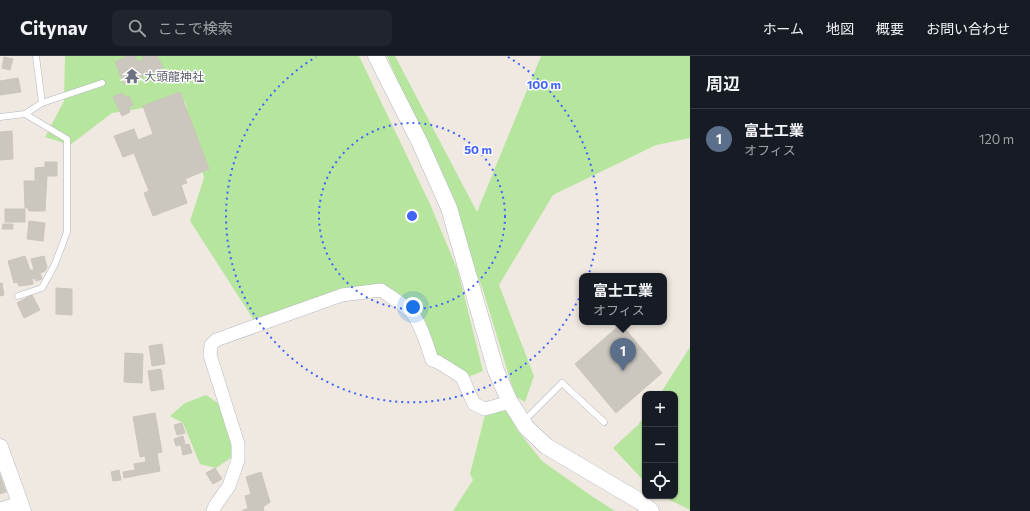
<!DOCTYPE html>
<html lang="ja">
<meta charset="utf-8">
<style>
:root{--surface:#171b24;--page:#20242c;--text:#f1f3f6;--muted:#9ea1a6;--line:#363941;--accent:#ea580c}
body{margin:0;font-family:Commissioner,"Noto Sans JP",sans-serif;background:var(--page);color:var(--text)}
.controls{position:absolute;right:12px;bottom:12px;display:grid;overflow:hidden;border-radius:8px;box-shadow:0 1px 3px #0004}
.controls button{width:36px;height:36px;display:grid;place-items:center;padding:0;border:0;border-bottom:1px solid var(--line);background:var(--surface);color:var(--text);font:20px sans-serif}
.you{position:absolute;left:413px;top:251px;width:14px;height:14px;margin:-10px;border:3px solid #fff;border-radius:50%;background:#1a73e8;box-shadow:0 0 0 6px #1a73e833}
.badge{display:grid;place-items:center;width:26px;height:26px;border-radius:50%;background:var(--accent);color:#fff;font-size:13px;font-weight:700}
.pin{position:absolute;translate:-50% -33px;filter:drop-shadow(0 1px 2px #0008)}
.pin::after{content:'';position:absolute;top:21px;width:14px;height:12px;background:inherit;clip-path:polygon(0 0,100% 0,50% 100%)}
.popup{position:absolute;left:579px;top:217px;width:88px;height:52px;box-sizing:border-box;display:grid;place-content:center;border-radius:8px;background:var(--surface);filter:drop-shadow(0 1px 3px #0005);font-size:13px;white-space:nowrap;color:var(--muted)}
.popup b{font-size:15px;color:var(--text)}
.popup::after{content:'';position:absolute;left:50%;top:100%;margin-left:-8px;border:8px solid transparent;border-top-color:var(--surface)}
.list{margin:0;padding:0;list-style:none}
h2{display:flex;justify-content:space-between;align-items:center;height:52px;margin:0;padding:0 16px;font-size:17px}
h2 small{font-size:13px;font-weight:400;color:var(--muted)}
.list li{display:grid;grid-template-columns:26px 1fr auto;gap:12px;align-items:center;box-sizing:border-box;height:60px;padding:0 16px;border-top:1px solid var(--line)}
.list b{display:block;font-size:15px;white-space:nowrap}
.list p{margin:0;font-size:13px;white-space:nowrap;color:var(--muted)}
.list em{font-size:13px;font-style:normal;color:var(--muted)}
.icon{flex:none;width:22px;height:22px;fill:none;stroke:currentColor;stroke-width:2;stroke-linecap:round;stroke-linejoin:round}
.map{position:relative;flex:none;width:690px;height:455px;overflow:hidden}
header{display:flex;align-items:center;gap:24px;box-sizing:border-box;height:56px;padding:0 20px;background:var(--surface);border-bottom:1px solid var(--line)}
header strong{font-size:19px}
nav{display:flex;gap:22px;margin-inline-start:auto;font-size:14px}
.search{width:280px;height:36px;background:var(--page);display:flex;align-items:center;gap:10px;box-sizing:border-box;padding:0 14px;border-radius:8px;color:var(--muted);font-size:15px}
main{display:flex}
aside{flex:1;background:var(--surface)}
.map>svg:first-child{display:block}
.green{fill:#b6e59e}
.building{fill:#cbc7bf;stroke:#cbc5ba}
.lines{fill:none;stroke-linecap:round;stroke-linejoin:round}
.service-casing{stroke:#b4b7c1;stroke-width:7}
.minor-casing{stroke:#b4b7c1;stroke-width:14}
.tertiary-casing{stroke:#b4b7c1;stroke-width:17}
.service{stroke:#fff;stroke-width:6}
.minor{stroke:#fff;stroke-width:13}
.tertiary{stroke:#fff;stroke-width:16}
.ring{fill:none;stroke:#4264fb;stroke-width:2;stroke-dasharray:2 4}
.labels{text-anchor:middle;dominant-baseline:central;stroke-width:3;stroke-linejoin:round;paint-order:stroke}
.worship-label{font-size:12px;fill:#5b616d;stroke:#fff;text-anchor:start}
.centre{fill:#4264fb;stroke:#fff;stroke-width:2}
.ring-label{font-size:12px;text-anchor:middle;font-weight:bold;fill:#4264fb;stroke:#fff;stroke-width:3;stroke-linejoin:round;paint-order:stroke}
</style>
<header>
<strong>Citynav</strong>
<div class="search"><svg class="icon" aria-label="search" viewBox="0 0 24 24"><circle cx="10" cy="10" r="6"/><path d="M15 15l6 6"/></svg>ここで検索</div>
<nav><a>ホーム</a><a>地図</a><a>概要</a><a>お問い合わせ</a></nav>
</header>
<main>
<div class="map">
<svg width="690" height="455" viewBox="0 0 690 455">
<rect width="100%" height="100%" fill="#efe9e1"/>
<g class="green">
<polygon points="65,0 359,0 430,148 458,215 483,315 463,323 444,310 405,250 380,231 257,269 190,165 204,122 185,45 112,57 70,89 45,81 64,45"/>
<polygon points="387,0 395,0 477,156 541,0 690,0 690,82 656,89 553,139 499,229 534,320 525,346 515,340 483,234 457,167"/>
<polygon points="690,291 690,454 662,440 675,440 675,338 660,338"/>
<polygon points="206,339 228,354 238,397 216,412 200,408 183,367 170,360 185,347"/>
<polygon points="506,353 518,375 542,405 593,441 615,455 453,455 473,424 470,418 486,355"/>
<polygon points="645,359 645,426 613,392 638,369"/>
</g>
<g class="building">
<polygon points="128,0 135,0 138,6 144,3 143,0 157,0 163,12 124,28 115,6"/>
<polygon points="4,1 13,3 10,14 2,12"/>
<polygon points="18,22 21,36 0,39 0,25"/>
<polygon points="180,36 209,113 185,123 187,127 181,129 187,147 153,160 144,137 149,135 134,97 123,101 114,80 134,73 138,84 153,78 143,50"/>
<polygon points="122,37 125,41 129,40 133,49 129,51 130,56 122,60 113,41"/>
<polygon points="12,75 13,103 0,104 0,76"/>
<polygon points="45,106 57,106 57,120 47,120 45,155 29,155 28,152 25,152 24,125 35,125 35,112 45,111"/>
<rect x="5" y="153" width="20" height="13"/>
<polygon points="29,165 45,167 43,185 27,183"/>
<polygon points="3,168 13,168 13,173 2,173"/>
<polygon points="25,200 30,214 34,214 31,203 44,200 47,211 45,215 40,217 42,223 36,225 34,222 32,223 33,228 19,230 17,226 14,227 8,205"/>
<polygon points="0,227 2,227 4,239 0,240"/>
<polygon points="56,232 72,233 72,259 56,258"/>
<polygon points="32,239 40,254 24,262 17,247"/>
<polygon points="621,268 662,317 616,357 575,308"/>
<polygon points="162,288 165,308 152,310 149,290"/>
<polygon points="125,297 143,298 142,327 124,326"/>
<polygon points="161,313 164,333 151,335 148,315"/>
<polygon points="155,357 162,396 157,397 160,415 124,422 123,416 135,414 134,408 146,406 145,400 140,401 133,361"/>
<polygon points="182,367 185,377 177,379 174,369"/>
<polygon points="183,380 185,388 176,390 174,383"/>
<polygon points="189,388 192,397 183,399 181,390"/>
<polygon points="215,412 222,423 213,428 206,417"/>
<polygon points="119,414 121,424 113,425 111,416"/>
<polygon points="261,416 270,446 263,451 264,455 242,455 248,452 245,440 251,438 246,421"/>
<polygon points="0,419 6,436 0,438"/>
</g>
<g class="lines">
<g class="service-casing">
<g id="service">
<polyline points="36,0 42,47"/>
<polyline points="0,61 25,58 42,47 102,27"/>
<polyline points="18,240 42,232 55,208 67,176 67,83 25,58"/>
<polyline points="523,366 562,327 604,366"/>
</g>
</g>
<g class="minor-casing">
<g id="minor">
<polyline points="0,453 20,447"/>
<path d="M213 455 215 450 229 430 238 404V388L210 299 211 289 216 284 342 239 381 234C391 241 403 248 412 257 422 270 427 289 432 304L438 306 462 321 474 348 485 353 510 346"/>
</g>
</g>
<g class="tertiary-casing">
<g id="tertiary">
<polyline points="376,0 420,87 449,152 496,315 510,346 526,371 546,390 641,446 651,455"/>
<polyline points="0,391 23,455"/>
</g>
</g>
<use href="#service" class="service"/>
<use href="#minor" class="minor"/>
<use href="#tertiary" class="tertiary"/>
</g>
<g class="ring">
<circle cx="412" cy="160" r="93"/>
<path d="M508 1A186 186 0 1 1 316 1"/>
</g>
<defs>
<g id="temple-bare" transform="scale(1.2)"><path d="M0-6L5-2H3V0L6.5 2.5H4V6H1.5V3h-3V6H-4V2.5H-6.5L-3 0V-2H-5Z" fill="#6b7280" stroke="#fff" stroke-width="2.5" paint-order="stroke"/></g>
</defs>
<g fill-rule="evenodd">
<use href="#temple-bare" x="132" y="20"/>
</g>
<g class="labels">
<g class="worship-label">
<text x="144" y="20">大頭龍神社</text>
</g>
</g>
<circle cx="412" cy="160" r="6" class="centre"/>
<g class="ring-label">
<text x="544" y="33">100 m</text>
<text x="478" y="98">50 m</text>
</g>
</svg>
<div class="controls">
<button>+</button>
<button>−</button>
<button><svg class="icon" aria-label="locate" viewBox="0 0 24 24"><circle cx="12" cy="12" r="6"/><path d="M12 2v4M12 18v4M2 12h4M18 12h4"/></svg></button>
</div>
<div class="you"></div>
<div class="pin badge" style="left:623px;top:315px;background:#5c6f8a">1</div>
<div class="popup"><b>富士工業</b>オフィス</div>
</div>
<aside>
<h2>周辺<small></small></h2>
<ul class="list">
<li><span class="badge" style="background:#5c6f8a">1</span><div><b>富士工業</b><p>オフィス</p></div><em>120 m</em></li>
</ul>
</aside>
</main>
